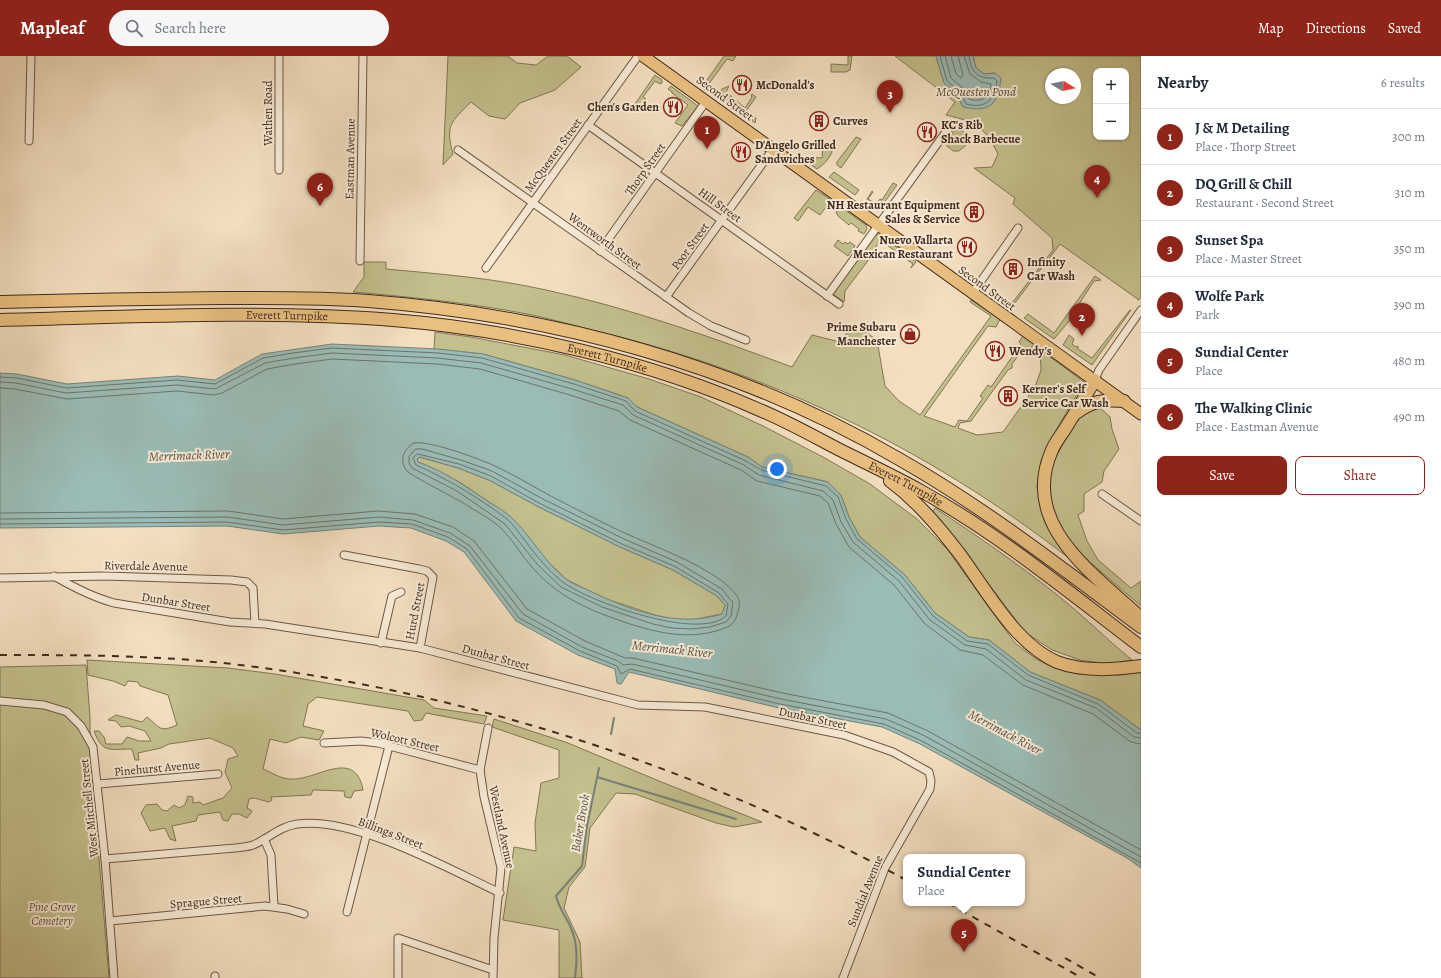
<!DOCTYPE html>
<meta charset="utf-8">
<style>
:root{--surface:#fff;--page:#f6f6f7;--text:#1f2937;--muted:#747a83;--line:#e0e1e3;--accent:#8f2418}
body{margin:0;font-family:Alegreya,serif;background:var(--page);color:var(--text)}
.controls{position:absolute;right:12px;top:12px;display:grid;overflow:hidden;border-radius:8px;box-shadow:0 1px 3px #0004}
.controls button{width:36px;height:36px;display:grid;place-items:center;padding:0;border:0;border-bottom:1px solid var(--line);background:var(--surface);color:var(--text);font:20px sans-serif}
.compass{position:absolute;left:1045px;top:12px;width:36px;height:36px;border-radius:50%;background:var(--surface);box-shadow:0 1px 3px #0004;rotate:100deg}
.you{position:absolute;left:777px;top:413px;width:14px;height:14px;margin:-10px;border:3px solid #fff;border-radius:50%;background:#1a73e8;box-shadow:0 0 0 6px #1a73e833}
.badge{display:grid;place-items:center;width:26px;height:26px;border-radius:50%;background:var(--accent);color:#fff;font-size:13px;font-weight:700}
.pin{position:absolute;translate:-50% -33px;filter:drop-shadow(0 1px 2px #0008)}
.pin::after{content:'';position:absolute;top:21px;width:14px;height:12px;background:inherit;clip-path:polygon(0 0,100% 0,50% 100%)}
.popup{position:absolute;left:903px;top:798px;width:122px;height:52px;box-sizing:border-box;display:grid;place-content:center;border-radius:8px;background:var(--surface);filter:drop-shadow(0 1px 3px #0005);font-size:13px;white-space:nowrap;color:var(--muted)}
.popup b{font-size:15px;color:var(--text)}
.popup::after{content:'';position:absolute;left:50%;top:100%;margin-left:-8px;border:8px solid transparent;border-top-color:var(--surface)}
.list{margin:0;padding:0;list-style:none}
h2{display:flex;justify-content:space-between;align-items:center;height:52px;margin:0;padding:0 16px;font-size:17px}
h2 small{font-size:13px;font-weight:400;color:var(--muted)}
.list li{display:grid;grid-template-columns:26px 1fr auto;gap:12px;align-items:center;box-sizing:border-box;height:56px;padding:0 16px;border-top:1px solid var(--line)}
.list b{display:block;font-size:15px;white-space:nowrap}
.list p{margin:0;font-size:13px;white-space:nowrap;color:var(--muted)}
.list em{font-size:13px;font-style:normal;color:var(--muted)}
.actions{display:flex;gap:8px;padding:12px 16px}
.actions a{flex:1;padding:9px 0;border:1px solid var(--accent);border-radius:8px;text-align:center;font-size:14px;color:var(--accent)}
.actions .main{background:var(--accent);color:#fff}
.icon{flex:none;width:22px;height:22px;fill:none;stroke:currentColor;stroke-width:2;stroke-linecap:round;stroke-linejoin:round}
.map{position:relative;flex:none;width:1141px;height:922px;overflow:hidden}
header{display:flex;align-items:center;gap:24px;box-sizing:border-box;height:56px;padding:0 20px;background:var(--accent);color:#fff}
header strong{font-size:19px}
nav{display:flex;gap:22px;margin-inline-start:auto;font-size:14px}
.search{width:280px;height:36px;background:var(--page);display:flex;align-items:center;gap:10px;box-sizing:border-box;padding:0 14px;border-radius:22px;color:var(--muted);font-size:15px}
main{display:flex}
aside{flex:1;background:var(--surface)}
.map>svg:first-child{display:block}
.green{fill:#c3c08d;stroke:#827556;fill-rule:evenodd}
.water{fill:#9bbcb6;stroke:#778279;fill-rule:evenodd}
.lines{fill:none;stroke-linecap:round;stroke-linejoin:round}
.shore{stroke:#6e736a;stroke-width:1}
.stream{stroke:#778279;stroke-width:2}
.minor-casing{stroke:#6d5746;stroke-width:9}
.primary-casing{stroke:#402a1e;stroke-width:13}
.motorway-casing{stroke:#402a1e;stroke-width:14}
.minor{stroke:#f7ead6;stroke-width:7}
.primary{stroke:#eac080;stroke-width:11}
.motorway{stroke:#eac080;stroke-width:12}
.rail{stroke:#402a1e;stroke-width:2;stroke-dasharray:7 7;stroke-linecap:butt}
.labels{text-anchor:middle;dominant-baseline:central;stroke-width:4;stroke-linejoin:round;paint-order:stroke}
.poi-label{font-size:12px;font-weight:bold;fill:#402a1e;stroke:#f7ead6;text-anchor:start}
.street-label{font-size:12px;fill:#402a1e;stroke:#f7ead6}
.park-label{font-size:12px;font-style:italic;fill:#61503a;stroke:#f7ead6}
.water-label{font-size:13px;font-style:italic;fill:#574e44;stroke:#f7ead6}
</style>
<header>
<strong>Mapleaf</strong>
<div class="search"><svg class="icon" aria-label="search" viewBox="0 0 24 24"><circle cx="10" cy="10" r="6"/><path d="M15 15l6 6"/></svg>Search here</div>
<nav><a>Map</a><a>Directions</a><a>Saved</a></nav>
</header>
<main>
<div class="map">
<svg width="1141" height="922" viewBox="0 0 1141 922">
<rect width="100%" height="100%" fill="#f3dfc0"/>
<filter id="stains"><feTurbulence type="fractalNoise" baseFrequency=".005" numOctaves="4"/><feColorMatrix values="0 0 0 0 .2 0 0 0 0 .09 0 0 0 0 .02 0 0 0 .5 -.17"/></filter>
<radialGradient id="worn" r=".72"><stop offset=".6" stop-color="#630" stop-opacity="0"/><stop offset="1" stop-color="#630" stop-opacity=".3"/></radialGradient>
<g class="green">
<path d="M448 0H508L517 7 536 9 548 0H567L581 11 555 34 520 47 505 63 489 60 471 46C451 66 445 69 453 98L443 109Z"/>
<polygon points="724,0 736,0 733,5 727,3 708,29 713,32 711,34 704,34 705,32 701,28 707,24"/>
<polygon points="848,0 852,0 850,14 846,16 831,16 831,8 848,9"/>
<path d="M895 0H936L944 27 957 39 963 51 995 17 984 18 976 12 973 0H1141V241L1139 244 1060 188 1014 248 1016 249 1013 254 1009 251 1053 194 1052 182 1013 148 1015 142 974 112 992 111 998 98C984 70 976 66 946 59L955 46ZM1096 15H1126V81H1096ZM1051 18H1075V42H1051Z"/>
<polygon points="655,19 662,24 662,27 660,28 655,25 643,41 646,43 640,51 635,48"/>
<polygon points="671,30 698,50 682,70 675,67 688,49 672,37 672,36 668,33"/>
<polygon points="729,30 726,36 745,52 752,41 751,40 752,38 756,41 746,55 756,62 755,67 717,40 722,33"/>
<path d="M955 73C962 73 965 76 968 82L967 88 959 95H953L947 90V85Z"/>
<polygon points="856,81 861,83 841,112 837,109 837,106"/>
<path d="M823 89 833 90C833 99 825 108 817 113L810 108 809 101 822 102Z"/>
<polygon points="834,116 859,134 855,139 829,121"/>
<polygon points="893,127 897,129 878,155 865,147 872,135 873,136 868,143 876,148 880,143 882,144"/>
<polygon points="816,134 830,143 830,146 820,159 808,151 798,165 794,162"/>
<polygon points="841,151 866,169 867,173 864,178 858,175 859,173 851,167 849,169 838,160 836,156"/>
<polygon points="879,178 916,206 911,212 913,208 880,184 867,206 845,235 844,246 833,238 874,180"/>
<polygon points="838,184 843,188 845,186 848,188 850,186 855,190 848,200 834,190"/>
<path d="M364 206H386V213C440 218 493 222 546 234 630 252 711 281 792 311L812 279 840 286 854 268 877 284 885 330 899 345 920 359 991 260 970 246 971 244 1000 263 996 271 988 270 924 360 955 371 959 364 967 365 983 342 980 340 988 329 991 331 1021 288 1019 286 1023 280 1034 288 1028 296 1027 292H1024L1012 308V312L1008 314 971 365 960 367 958 372 977 379 1003 376 1035 331 1041 314 1040 295 1041 294 1084 326 1047 390 1041 405 1037 431 1044 464 1070 503C925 390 766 315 588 273 568 268 548 262 527 258 470 247 412 241 353 236L364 221Z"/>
<polygon points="1095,220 1101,224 1094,225 1079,248 1084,251 1075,258 1054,283 1024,262 1028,258 1054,277"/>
<polygon points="1130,254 1131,254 1092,309 1063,289 1069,279 1074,283 1072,288 1076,291 1078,290 1078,293 1092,302"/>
<polygon points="435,276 471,281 565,299 649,323 701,341 763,370 823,401 870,428 917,463 947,493 1015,587 1036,603 1058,613 1079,618 1121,619 1141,616 1141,674 1100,644 1030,616 989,584 969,581 935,557 905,519 860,481 849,461 841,439 828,426 762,411 748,401 637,351 628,342 575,324 483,298 434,293"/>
<polygon points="1099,351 1110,361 1112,373 1119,393 1104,415 1102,426 1084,438 1084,455 1078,459 1087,485 1098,504 1131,532 1141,525 1141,550 1071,490 1055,467 1047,439 1050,413 1070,374 1085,356"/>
<polygon points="419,401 458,412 489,424 537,450 620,491 673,514 717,540 725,549 722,558 691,564 672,563 655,559 606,543 567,524 544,502 512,462 461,427 418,406 417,403"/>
<path d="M935 452C976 479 1017 507 1056 538 1083 559 1106 583 1132 604L1108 608 1080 604 1052 594 1025 576 945 470 932 456Z"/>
<path d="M87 604 228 612 275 618 424 644 434 652 487 660 484 668 426 657 422 664 414 665 408 655 317 641 308 648 303 670 324 675 319 684 301 681 286 687 270 683 263 713C271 716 281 723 290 723 314 726 355 690 363 734L354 735 351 742 345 741 344 735 313 734 311 739 271 741 272 744 269 746 254 742 249 743 247 752 252 755 247 762 239 758H232L228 765 223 764 220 756 198 759 196 765 172 770 176 785 170 783 165 772 150 775 141 757 146 749 157 748 162 754 167 755 174 749 179 752 185 749 188 740 193 741V747L200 746 203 749 223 742 232 732 225 716 228 703 238 700 233 692 210 682 169 688 161 692 138 697 139 704H135L132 693C109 693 103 698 94 675H99L104 681 106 688H122L127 681 139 685H151L145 675 129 670 121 671 116 665 108 664 116 659 142 666 147 661C160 671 159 677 177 669L168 639 140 630 138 626 128 625 125 630 113 625 88 619Z"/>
<polygon points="86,609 90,661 90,694 109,922 0,922 0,611"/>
<polygon points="494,663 568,687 659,725 762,766 734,771 716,767 635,738 616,737 590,772 585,811 569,831 564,852 580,886 582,922 559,922 559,874 503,864 514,791 536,795 535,767 541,727 559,722 559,694 492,671"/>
</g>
<g class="water">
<path d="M936 0H973L976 12 984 18 995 17 1001 22C998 49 990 57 963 51L957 39 944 27Z"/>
<path d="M332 288 438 293 483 298 575 324 628 342 637 351 748 401 762 411 828 426 841 439 849 461 860 481 905 519 935 557 969 581 989 584 1030 616 1100 644 1141 674V812L1127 802 920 688 882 671 779 652 629 616 621 628 617 627 615 613 578 599 516 565 464 496 446 485 411 472 379 470 283 478 227 470 0 472V317L17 318 67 328 178 320 215 324 262 298ZM420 401 458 412 489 424 537 450 620 491 673 514 717 540 725 549 722 558C679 572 633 555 594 537 585 532 574 529 566 523 544 506 532 481 512 462 506 456 497 451 489 446 467 431 444 415 418 406L417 403Z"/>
</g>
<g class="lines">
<g class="shore">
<path d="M940 0 947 25 960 36 966 48C986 53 995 44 997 25L994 22C977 23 971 16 969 0"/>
<path d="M945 0 951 22 964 33 969 43C981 47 991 41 991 28L981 26 970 18 964 0"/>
<polyline points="951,0 956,18 961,22 963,19 958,0"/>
<polyline points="0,321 17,322 66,332 177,324 215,328 263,302 293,297 332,292 438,297 482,302 574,328 626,345 635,355 746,405 761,414 826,430 838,441 846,463 857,483 902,521 933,560 967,585 988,588 1028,619 1098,648 1137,677 1141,677"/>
<polyline points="0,326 16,327 66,337 177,329 215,333 265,307 294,302 332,297 437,302 481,307 572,333 623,349 633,359 744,409 759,419 823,435 833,444 841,466 853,486 899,525 930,564 965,589 986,593 1026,624 1096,652 1134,681 1141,682"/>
<polyline points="0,332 15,333 67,343 177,335 214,339 222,337 267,313 295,308 332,303 437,308 480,313 570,339 619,355 630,364 741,414 757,425 820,440 828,447 836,468 849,491 894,529 925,568 960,594 983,599 1023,629 1093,658 1131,686 1141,688"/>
<path d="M414 387C429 384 480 403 495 410 521 422 545 438 570 450 590 460 609 470 629 479 656 491 721 515 737 540 741 546 739 553 737 559 734 570 726 572 716 575 678 586 637 571 602 558 576 548 550 533 532 511 521 499 513 484 502 473 493 464 479 457 468 450 458 443 409 419 406 414 399 403 404 393 414 387Z"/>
<polygon points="416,393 422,393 461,404 492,415 541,442 624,483 677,506 722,533 733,547 731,560 726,566 710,571 691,573 672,572 653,568 602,551 561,531 537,508 505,468 457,435 412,412 409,407 409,401"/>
<path d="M418 398 459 408 491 420 539 447 622 488 674 510 719 537 728 548 726 560C698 585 591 546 564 527 548 515 535 498 523 482 518 476 513 468 507 463 479 442 448 423 416 409L413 402Z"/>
<polyline points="0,457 228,455 283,463 378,455 415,458 453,471 474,485 527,553 585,585 625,602 633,602 782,637 888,657 928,675 1141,794"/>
<polyline points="0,463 227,461 283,469 379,461 413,464 450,477 470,490 523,558 582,591 618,605 623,609 632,608 781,643 886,663 925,680 1141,801"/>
<polyline points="0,468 227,466 283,474 379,466 412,468 448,481 467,493 519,562 580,595 617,610 621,618 630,613 780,648 884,668 922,685 1141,807"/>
</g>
<g class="stream">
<polyline points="611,678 614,662"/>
<polyline points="597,721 736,763"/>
<path d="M575 922C577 905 578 888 571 872 566 860 560 855 556 840L582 810 587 770 599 712"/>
</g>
<g class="minor-casing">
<g id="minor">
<polyline points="279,0 279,114"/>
<polyline points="588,69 839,248"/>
<polyline points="29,85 31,0"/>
<polyline points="458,94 689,257 711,270 746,284"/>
<polyline points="600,195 707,44"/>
<polyline points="360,205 363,0"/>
<polyline points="486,212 638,0"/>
<polyline points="972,238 1018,172"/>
<polyline points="827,240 948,73"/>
<polyline points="666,241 773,93"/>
<polyline points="1095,324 1099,314 1141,254"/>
<polyline points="1102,438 1141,465"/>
<polyline points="344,499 419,513 427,515 433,521 420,592"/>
<path d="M54 520C73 531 92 541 114 547L230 566 265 568 420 592 638 649 705 651 844 679 893 696 929 716 931 725 930 733 885 812 843 922"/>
<polyline points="0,522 105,520 231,524 247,526 253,532 255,567"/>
<polyline points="381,587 392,540 401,536"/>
<polyline points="0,645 44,649 67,656 81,670 93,691 105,803 114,922"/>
<polyline points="488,672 480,714 484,741 501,812 494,882 493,922"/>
<polyline points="324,687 361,685 378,687 480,714"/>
<polyline points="98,728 218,718"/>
<polyline points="264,783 271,799 274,850"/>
<path d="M105 803 235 792C241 791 248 791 253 789 270 782 278 771 297 768 354 760 447 812 500 837"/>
<polyline points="347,856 389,690"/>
<polyline points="110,865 265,850 287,853 304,858"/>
<polyline points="215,920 215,922"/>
<polyline points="398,922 398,882 493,914"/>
</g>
</g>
<g class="primary-casing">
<polyline id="primary" points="643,0 1141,358"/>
</g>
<g class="motorway-casing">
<g id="motorway">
<path d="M0 246C74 244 147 243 221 242 270 242 319 241 368 245 553 259 738 309 899 403 985 452 1062 512 1141 571"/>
<path id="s1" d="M0 264C129 261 264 254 393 264 515 274 650 305 762 355 788 366 813 380 838 393 866 407 894 420 921 435 999 478 1070 537 1141 591"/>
<path d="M1095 324C1086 339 1077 354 1068 368 1063 377 1056 385 1052 394 1019 469 1093 517 1141 562"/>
<path d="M1076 357C1093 345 1103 343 1124 345"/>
<path d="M890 425C917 445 938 470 959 497 985 532 1015 588 1057 606 1083 616 1114 614 1141 610"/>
</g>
</g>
<use href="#minor" class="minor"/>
<use href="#primary" class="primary"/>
<use href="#motorway" class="motorway"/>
<g class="rail">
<path d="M0 599C77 599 155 599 232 608 468 636 698 711 906 824"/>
<polyline points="948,847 1082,922"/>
<polyline points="1065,902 1100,922"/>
</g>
</g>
<defs>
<g id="restaurant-ring" transform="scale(1)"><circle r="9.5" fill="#f7ead6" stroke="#8f2418" stroke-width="1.5"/><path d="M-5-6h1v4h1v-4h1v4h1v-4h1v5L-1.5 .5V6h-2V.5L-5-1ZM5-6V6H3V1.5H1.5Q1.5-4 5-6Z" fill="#8f2418"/></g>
<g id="building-ring" transform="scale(1)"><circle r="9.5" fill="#f7ead6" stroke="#8f2418" stroke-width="1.5"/><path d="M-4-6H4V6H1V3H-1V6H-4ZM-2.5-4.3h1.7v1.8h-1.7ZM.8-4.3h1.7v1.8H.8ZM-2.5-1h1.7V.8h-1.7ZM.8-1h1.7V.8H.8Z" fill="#8f2418"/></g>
<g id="shop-ring" transform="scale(1)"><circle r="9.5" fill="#f7ead6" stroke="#8f2418" stroke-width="1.5"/><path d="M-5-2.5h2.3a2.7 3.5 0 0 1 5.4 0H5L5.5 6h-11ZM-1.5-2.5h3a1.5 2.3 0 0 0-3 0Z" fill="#8f2418"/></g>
</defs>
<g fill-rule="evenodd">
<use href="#restaurant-ring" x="742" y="29"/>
<use href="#restaurant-ring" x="673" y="51"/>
<use href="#building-ring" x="819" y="65"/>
<use href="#restaurant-ring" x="927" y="76"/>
<use href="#restaurant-ring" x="741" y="96"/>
<use href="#building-ring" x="974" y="156"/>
<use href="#restaurant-ring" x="967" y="191"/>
<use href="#building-ring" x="1013" y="213"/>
<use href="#shop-ring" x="910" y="278"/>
<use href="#restaurant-ring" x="995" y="295"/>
<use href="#building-ring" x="1008" y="340"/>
</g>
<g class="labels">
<g class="poi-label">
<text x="756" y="29">McDonald's</text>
<text x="659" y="51" text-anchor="end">Chen's Garden</text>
<text x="833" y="65">Curves</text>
<text x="941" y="69">KC's Rib<tspan x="941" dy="14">Shack Barbecue</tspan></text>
<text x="755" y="89">D'Angelo Grilled<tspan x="755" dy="14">Sandwiches</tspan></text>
<text x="960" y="149" text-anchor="end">NH Restaurant Equipment<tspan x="960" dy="14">Sales &amp; Service</tspan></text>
<text x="953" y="184" text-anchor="end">Nuevo Vallarta<tspan x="953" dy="14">Mexican Restaurant</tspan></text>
<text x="1027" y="206">Infinity<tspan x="1027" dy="14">Car Wash</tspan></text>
<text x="896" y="271" text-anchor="end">Prime Subaru<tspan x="896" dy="14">Manchester</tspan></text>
<text x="1009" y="295">Wendy's</text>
<text x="1022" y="333">Kerner's Self<tspan x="1022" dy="14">Service Car Wash</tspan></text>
</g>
<g class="street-label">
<text transform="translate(725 42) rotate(36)">Second Street</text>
<text transform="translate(268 57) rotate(-90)">Wathen Road</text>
<text transform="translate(553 99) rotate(-54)">McQuesten Street</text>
<text transform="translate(350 103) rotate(-89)">Eastman Avenue</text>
<text transform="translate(645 113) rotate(-55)">Thorp Street</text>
<text transform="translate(720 149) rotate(36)">Hill Street</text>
<text transform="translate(605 185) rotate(36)">Wentworth Street</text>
<text transform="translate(690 190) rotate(-54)">Poor Street</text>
<text transform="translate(987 232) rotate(36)">Second Street</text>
<text stroke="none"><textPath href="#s1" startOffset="287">Everett Turnpike</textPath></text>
<text stroke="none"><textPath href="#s1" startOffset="611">Everett Turnpike</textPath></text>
<text stroke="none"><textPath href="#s1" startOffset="936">Everett Turnpike</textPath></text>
<text transform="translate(146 510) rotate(1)">Riverdale Avenue</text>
<text transform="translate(176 546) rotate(9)">Dunbar Street</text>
<text transform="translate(415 555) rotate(-79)">Hurd Street</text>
<text transform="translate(496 601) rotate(15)">Dunbar Street</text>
<text transform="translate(813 662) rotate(12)">Dunbar Street</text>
<text transform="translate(405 684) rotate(13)">Wolcott Street</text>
<text transform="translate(157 712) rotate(-5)">Pinehurst Avenue</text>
<text transform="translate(89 752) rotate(-96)">West Mitchell Street</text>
<text transform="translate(502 771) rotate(78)">Westland Avenue</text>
<text transform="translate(391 777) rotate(21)">Billings Street</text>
<text transform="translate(865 835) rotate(-68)">Sundial Avenue</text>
<text transform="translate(206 845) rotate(-5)">Sprague Street</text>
</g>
<g class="park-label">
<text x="52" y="851">Pine Grove<tspan x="52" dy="14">Cemetery</tspan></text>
</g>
<g class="water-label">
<text x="976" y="35">McQuesten Pond</text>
<text transform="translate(189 399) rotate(-2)">Merrimack River</text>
<text transform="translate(672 593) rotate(6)">Merrimack River</text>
<text transform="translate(1005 676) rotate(28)">Merrimack River</text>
<text transform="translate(580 767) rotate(-80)">Baker Brook</text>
</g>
</g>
<rect width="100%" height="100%" filter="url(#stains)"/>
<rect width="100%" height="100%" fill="url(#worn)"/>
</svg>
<div class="controls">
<button>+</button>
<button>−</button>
</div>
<svg class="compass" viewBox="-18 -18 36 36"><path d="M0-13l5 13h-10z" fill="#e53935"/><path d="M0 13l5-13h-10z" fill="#747a83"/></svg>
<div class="you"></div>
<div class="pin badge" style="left:707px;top:93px">1</div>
<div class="pin badge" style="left:1082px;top:280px">2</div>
<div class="pin badge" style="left:890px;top:57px">3</div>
<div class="pin badge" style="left:1097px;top:142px">4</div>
<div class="pin badge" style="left:964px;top:896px">5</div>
<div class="popup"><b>Sundial Center</b>Place</div>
<div class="pin badge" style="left:320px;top:150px">6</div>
</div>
<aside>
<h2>Nearby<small>6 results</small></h2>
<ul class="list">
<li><span class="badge">1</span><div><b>J &amp; M Detailing</b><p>Place · Thorp Street</p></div><em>300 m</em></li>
<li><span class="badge">2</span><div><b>DQ Grill &amp; Chill</b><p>Restaurant · Second Street</p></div><em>310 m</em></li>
<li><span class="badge">3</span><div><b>Sunset Spa</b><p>Place · Master Street</p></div><em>350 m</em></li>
<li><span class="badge">4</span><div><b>Wolfe Park</b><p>Park</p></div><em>390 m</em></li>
<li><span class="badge">5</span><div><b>Sundial Center</b><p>Place</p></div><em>480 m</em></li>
<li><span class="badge">6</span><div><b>The Walking Clinic</b><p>Place · Eastman Avenue</p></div><em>490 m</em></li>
</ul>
<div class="actions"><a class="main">Save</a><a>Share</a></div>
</aside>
</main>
